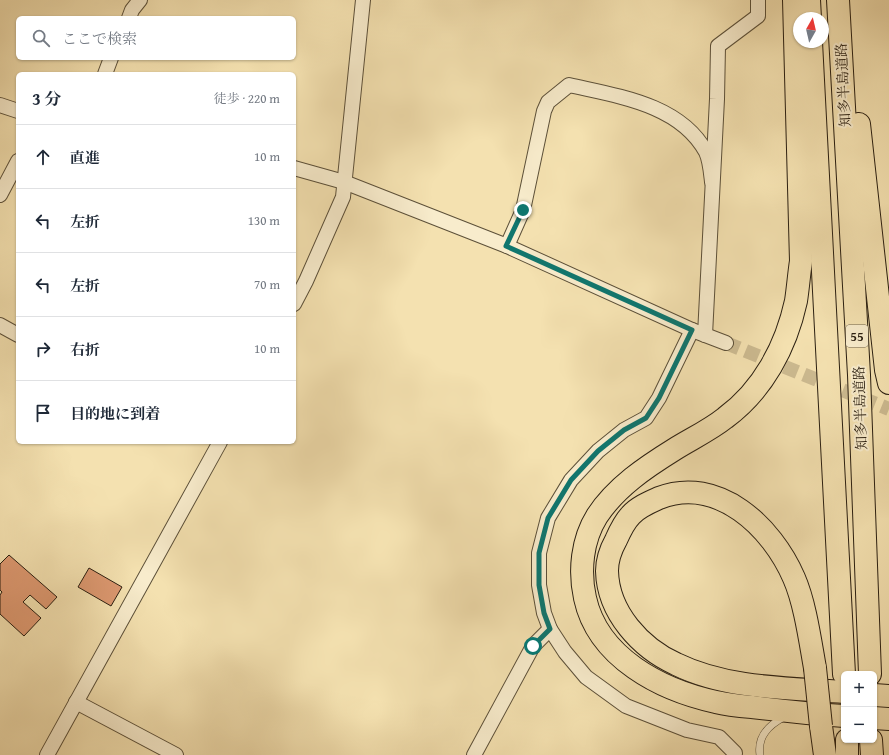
<!DOCTYPE html>
<html lang="ja">
<meta charset="utf-8">
<style>
:root{--surface:#fff;--page:#f6f6f7;--text:#1f2937;--muted:#747a83;--line:#e0e1e3}
body{margin:0;font-family:"Gentium Book Plus","Noto Serif JP",serif;background:var(--page);color:var(--text)}
.controls{position:absolute;right:12px;bottom:12px;display:grid;overflow:hidden;border-radius:6px;box-shadow:0 1px 3px #0004}
.controls button{width:36px;height:36px;display:grid;place-items:center;padding:0;border:0;border-bottom:1px solid var(--line);background:var(--surface);color:var(--text);font:20px sans-serif}
.compass{position:absolute;left:793px;top:12px;width:36px;height:36px;border-radius:50%;background:var(--surface);box-shadow:0 1px 3px #0004;rotate:8deg}
.stop{position:absolute;width:12px;height:12px;margin:-9px;border:3px solid #0f766e;border-radius:50%;background:#fff}
.stop.end{background:#0f766e;border-color:#fff;box-shadow:0 1px 4px #0008}
.list{margin:0;padding:0;list-style:none}
h2{display:flex;justify-content:space-between;align-items:center;height:52px;margin:0;padding:0 16px;font-size:17px}
h2 small{font-size:13px;font-weight:400;color:var(--muted)}
.list li{display:grid;grid-template-columns:26px 1fr auto;gap:12px;align-items:center;box-sizing:border-box;height:64px;padding:0 16px;border-top:1px solid var(--line)}
.list b{display:block;font-size:15px;white-space:nowrap}
.list em{font-size:13px;font-style:normal;color:var(--muted)}
.icon{flex:none;width:22px;height:22px;fill:none;stroke:currentColor;stroke-width:2;stroke-linecap:round;stroke-linejoin:round}
.map{position:relative;flex:none;width:889px;height:755px;overflow:hidden}
.search{position:absolute;background:var(--surface);box-shadow:0 1px 3px #0004;left:16px;top:16px;width:280px;height:44px;display:flex;align-items:center;gap:10px;box-sizing:border-box;padding:0 14px;border-radius:6px;color:var(--muted);font-size:15px}
.panel{position:absolute;background:var(--surface);box-shadow:0 1px 3px #0004;left:16px;top:72px;width:280px;height:372px;border-radius:6px}
.map>svg:first-child{display:block}
.building{fill:#dd9971;stroke:#2a1f11}
.lines{fill:none;stroke-linecap:round;stroke-linejoin:round}
.street-tunnel{stroke:#ccba90;stroke-width:14;stroke-dasharray:14 7;stroke-linecap:butt}
.lane-casing{stroke:#5c5039;stroke-width:8}
.street-casing{stroke:#5c5039;stroke-width:16}
.highway-casing{stroke:#2a1f11;stroke-width:24}
.lane{stroke:#f8eccc;stroke-width:7}
.street{stroke:#f8eccc;stroke-width:14}
.highway{stroke:#f4e1b0;stroke-width:22}
.highway-bridge-casing{stroke:#2a1f11;stroke-width:24;stroke-linecap:butt}
.highway-bridge{stroke:#f4e1b0;stroke-width:22}
.route{stroke:#0f766e;stroke-width:5}
.labels{text-anchor:middle;dominant-baseline:central;stroke-width:4;stroke-linejoin:round;paint-order:stroke}
.shield{fill:#f8eccc;stroke:#685c49;stroke-width:1}
.shield-label{font-size:13px;font-weight:bold;fill:#2a1f11}
.street-label{font-size:14px;fill:#2a1f11;stroke:#f8eccc}
</style>
<div class="map">
<svg width="889" height="755" viewBox="0 0 889 755">
<rect width="100%" height="100%" fill="#f4e1b0"/>
<filter id="stains"><feTurbulence type="fractalNoise" baseFrequency=".005" numOctaves="4"/><feColorMatrix values="0 0 0 0 .2 0 0 0 0 .09 0 0 0 0 .02 0 0 0 .5 -.17"/></filter>
<radialGradient id="worn" r=".72"><stop offset=".6" stop-color="#630" stop-opacity="0"/><stop offset="1" stop-color="#630" stop-opacity=".3"/></radialGradient>
<g class="building">
<polygon points="9,555 57,597 46,609 30,595 23,602 41,618 24,636 0,614 0,595 2,592 0,590 0,564"/>
<polygon points="89,568 122,587 111,606 78,587"/>
</g>
<g class="lines">
<polyline class="street-tunnel" points="726,343 889,409"/>
<g class="lane-casing">
<path id="lane" d="M760 755C757 736 769 725 784 717"/>
</g>
<g class="street-casing">
<g id="street">
<polyline points="129,18 132,10 140,0"/>
<polyline points="105,74 111,58"/>
<polyline points="0,105 18,111"/>
<polyline points="294,168 344,182 507,246 692,330 726,343"/>
<polyline points="0,195 18,161"/>
<path d="M507 246 523 210 544 111 548 102 569 85C617 96 680 104 706 152 710 160 711 173 712 182"/>
<polyline points="294,304 306,281 343,197 363,0"/>
<polyline points="0,325 18,335"/>
<polyline points="692,330 659,398 646,418 624,430 598,451 571,480 548,518 539,553 539,585 544,613 550,629 565,652 586,677 626,706 687,730 719,737 735,753"/>
<polyline points="705,335 717,99 718,46 758,16 758,0"/>
<polyline points="76,702 176,755"/>
<polyline points="47,755 220,442"/>
<polyline points="474,755 533,646 550,629"/>
</g>
</g>
<g class="highway-casing">
<g id="highway">
<path d="M794 0 801 261C799 274 798 288 796 301 786 347 763 390 725 418 710 430 691 439 675 449 646 467 616 487 597 516 582 540 579 571 585 598 598 658 661 690 716 702 728 705 740 706 752 707 783 711 813 714 844 716"/>
<polyline points="809,0 810,18"/>
<polyline points="838,0 859,375 870,674"/>
<polyline points="811,42 844,674"/>
<polyline points="859,124 886,370 889,383"/>
<path d="M815 668C810 640 805 603 794 578 772 527 718 475 659 498 650 502 638 507 631 515 624 522 620 531 616 540 611 549 607 561 607 571 608 613 641 648 676 664 727 689 789 688 844 692"/>
<polyline points="874,695 889,696"/>
<polyline points="874,718 889,719"/>
<polyline points="821,726 825,755"/>
<polyline points="847,740 847,755"/>
<polyline points="871,740 872,755"/>
</g>
</g>
<use href="#lane" class="lane"/>
<use href="#street" class="street"/>
<use href="#highway" class="highway"/>
<g class="highway-bridge-casing">
<polyline id="highway-bridge" points="815,668 821,726"/>
</g>
<use href="#highway-bridge" class="highway-bridge"/>
</g>
<g class="lines">
<polyline class="route" points="523,210 506,246 692,330 659,398 646,418 624,430 598,451 571,480 548,518 539,553 539,585 544,613 550,629 533,646"/>
</g>
<g class="labels">
<rect class="shield" x="846" y="325" width="22" height="22" rx="3"/>
<g class="shield-label">
<text x="857" y="336">55</text>
</g>
<g class="street-label">
<text transform="translate(843 85) rotate(-93)">知多半島道路</text>
<text transform="translate(860 408) rotate(-92)">知多半島道路</text>
</g>
</g>
<rect width="100%" height="100%" filter="url(#stains)"/>
<rect width="100%" height="100%" fill="url(#worn)"/>
</svg>
<div class="controls">
<button>+</button>
<button>−</button>
</div>
<svg class="compass" viewBox="-18 -18 36 36"><path d="M0-13l5 13h-10z" fill="#e53935"/><path d="M0 13l5-13h-10z" fill="#747a83"/></svg>
<div class="stop" style="left:533px;top:646px"></div>
<div class="stop end" style="left:523px;top:210px"></div>
<div class="search"><svg class="icon" aria-label="search" viewBox="0 0 24 24"><circle cx="10" cy="10" r="6"/><path d="M15 15l6 6"/></svg>ここで検索</div>
<section class="panel">
<h2>3 分<small>徒歩 · 220 m</small></h2>
<ul class="list">
<li><svg class="icon" aria-label="ahead" viewBox="0 0 24 24"><path d="M12 20V5M6 11l6-6 6 6"/></svg><div><b>直進</b></div><em>10 m</em></li>
<li><svg class="icon" aria-label="left" viewBox="0 0 24 24"><path d="M17 20v-9H6M10 6l-5 5 5 5"/></svg><div><b>左折</b></div><em>130 m</em></li>
<li><svg class="icon" aria-label="left" viewBox="0 0 24 24"><path d="M17 20v-9H6M10 6l-5 5 5 5"/></svg><div><b>左折</b></div><em>70 m</em></li>
<li><svg class="icon" aria-label="right" viewBox="0 0 24 24"><path d="M7 20v-9h11M14 6l5 5-5 5"/></svg><div><b>右折</b></div><em>10 m</em></li>
<li><svg class="icon" aria-label="arrive" viewBox="0 0 24 24"><path d="M6 21V4h12l-3 4 3 4H6"/></svg><div><b>目的地に到着</b></div></li>
</ul>
</section>
</div>
